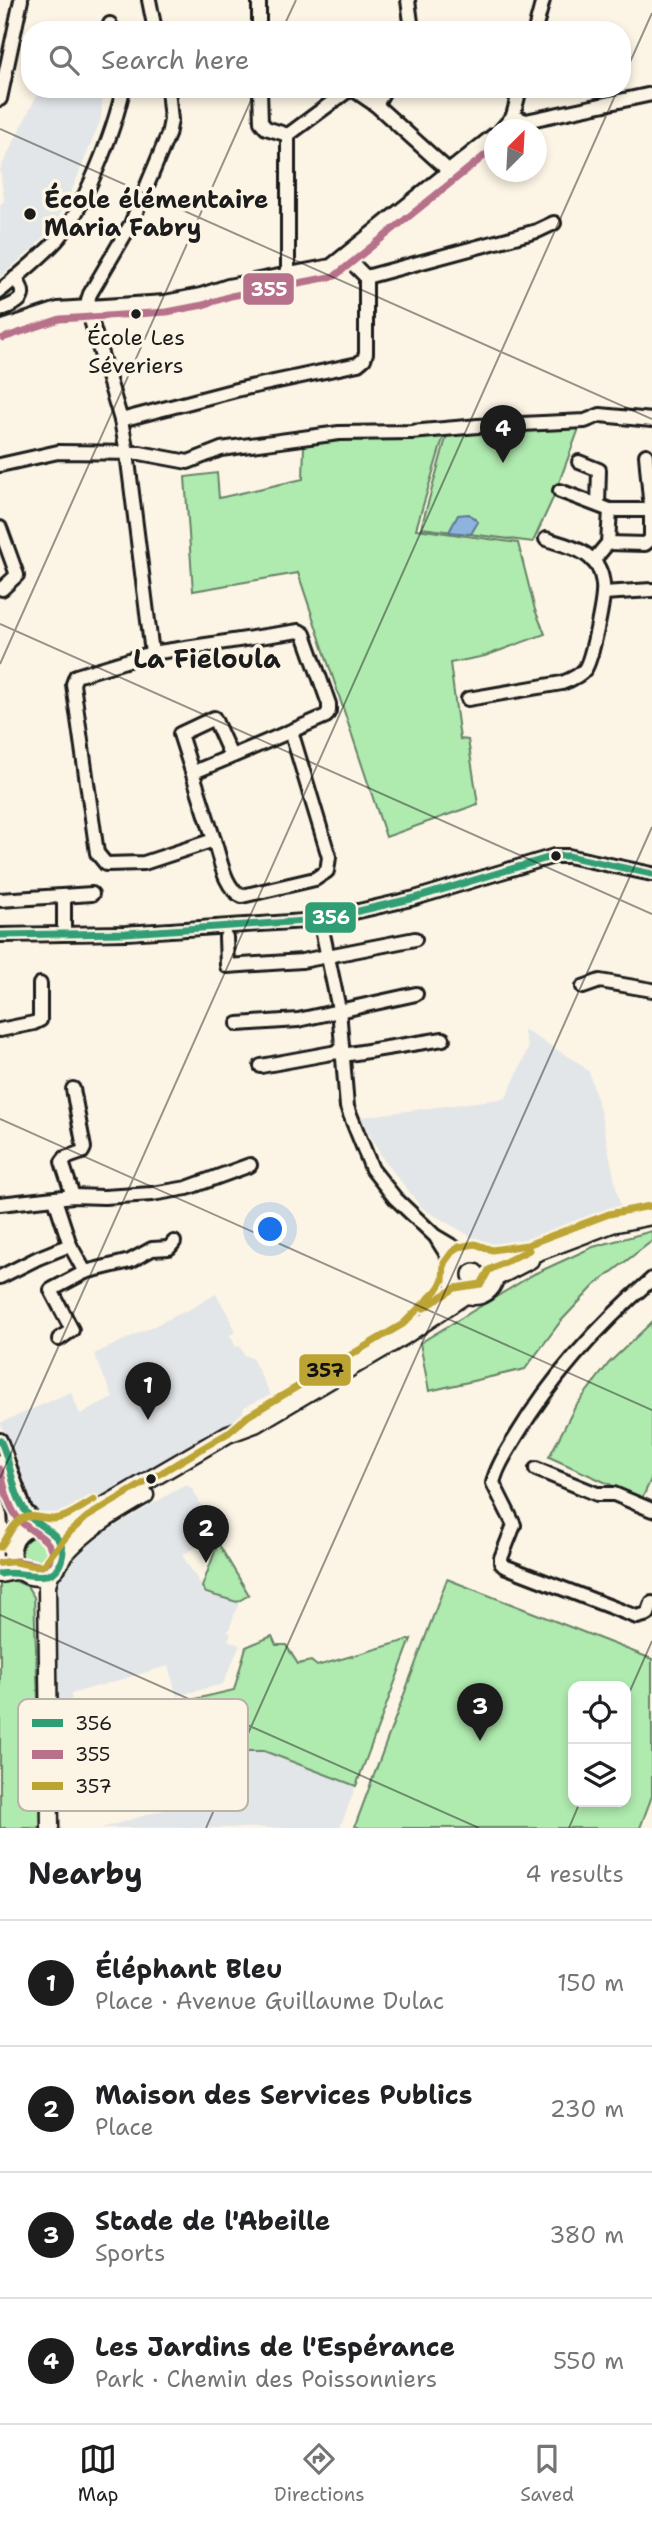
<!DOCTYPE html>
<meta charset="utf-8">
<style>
:root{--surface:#fff;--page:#f6f6f6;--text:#202124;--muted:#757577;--line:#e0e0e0;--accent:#1c1c1c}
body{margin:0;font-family:"Shantell Sans",sans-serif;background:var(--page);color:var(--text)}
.controls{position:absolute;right:21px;bottom:21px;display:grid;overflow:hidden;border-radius:14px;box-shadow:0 4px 10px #0003}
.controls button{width:63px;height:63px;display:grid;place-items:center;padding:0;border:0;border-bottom:2px solid var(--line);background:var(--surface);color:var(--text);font:35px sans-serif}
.compass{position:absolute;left:484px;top:119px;width:63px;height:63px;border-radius:50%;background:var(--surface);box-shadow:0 4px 10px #0003;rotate:24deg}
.you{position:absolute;left:271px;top:1230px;width:24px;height:24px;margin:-18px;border:5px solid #fff;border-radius:50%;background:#1a73e8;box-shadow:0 0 0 10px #1a73e833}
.badge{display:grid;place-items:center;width:46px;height:46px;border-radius:50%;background:var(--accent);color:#fff;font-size:23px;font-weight:700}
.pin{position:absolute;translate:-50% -58px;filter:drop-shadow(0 2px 4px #0008)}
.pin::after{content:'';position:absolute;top:37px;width:24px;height:21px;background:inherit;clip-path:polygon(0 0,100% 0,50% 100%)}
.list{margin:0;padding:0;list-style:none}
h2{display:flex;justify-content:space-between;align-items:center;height:91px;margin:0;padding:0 28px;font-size:30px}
h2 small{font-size:23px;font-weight:400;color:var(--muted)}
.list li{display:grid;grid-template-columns:46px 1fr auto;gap:21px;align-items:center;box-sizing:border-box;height:126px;padding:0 28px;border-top:2px solid var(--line)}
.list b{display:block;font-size:26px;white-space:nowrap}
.list p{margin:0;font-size:23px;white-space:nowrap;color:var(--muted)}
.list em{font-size:23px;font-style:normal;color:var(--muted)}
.icon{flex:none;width:38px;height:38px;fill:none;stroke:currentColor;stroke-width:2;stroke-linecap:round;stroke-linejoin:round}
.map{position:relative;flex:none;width:652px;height:1828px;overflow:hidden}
.search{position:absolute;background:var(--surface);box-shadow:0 4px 10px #0003;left:21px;right:21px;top:21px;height:77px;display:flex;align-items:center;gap:18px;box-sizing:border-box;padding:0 24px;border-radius:28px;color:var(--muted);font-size:26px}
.sheet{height:595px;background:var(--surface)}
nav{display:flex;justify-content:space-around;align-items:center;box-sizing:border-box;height:98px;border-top:2px solid var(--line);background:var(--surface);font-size:19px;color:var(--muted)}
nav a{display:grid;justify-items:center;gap:4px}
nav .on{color:var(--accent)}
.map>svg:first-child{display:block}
.built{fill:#e3e6e8}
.green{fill:#afeaaf;stroke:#668366;stroke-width:2;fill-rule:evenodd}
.water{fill:#8cb4dd;stroke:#5f7790;stroke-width:2}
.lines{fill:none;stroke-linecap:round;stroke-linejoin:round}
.street-casing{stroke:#1c1c1c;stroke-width:18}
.secondary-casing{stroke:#1c1c1c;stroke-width:21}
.street{stroke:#fcf5e5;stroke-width:12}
.secondary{stroke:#fcf5e5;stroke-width:16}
.bus-1-casing{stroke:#fcf5e5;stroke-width:12}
.bus-2-casing{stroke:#fcf5e5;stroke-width:12}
.bus-3-casing{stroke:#fcf5e5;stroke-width:12}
.bus-1{stroke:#309e74;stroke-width:7}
.bus-2{stroke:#b7718a;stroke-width:7}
.bus-3{stroke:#bca434;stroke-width:7}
.ticks{fill:none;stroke:#1c1c1c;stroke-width:2;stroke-opacity:0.45}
.poi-dot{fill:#1c1c1c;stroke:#fcf5e5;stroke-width:2.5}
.labels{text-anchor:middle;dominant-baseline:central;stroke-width:7;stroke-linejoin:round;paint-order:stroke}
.bus-label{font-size:22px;fill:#1c1c1c;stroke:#fcf5e5}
.poi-label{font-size:24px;font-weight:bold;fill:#1c1c1c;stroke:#fcf5e5;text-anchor:start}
.neighbourhood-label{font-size:26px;font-weight:bold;fill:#1c1c1c;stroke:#fcf5e5}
.key{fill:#fcf5e5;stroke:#b9b4a9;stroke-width:2}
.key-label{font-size:19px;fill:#1c1c1c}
.line-badge{stroke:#fcf5e5;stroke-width:2.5}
.badge-label{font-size:19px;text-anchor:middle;font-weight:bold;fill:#fff}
.pale-badge-label{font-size:19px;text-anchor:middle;font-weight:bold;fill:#111}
</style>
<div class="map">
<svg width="652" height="1828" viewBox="0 0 652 1828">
<rect width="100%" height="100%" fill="#fcf5e5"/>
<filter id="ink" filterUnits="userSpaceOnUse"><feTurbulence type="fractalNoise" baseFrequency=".0143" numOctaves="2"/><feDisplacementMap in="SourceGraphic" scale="14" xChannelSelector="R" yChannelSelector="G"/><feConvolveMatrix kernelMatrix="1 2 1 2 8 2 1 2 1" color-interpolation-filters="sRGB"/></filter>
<g filter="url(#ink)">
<g class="built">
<polygon points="40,89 103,89 101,119 68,200 54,225 35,247 0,277 0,204 4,201 0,169"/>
<polygon points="523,1029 579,1063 589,1072 601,1114 621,1210 538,1241 485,1245 422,1208 383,1159 360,1117 506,1098 528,1049"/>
<polygon points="216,1294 230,1318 235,1332 230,1335 236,1347 240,1346 244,1355 252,1358 271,1395 244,1407 242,1417 157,1464 72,1518 55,1520 35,1511 17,1459 0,1423 71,1392 80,1414 113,1398 94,1354 194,1307"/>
<polygon points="185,1485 191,1487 218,1534 182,1555 206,1593 237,1602 240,1600 228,1632 231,1634 228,1640 240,1645 223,1684 177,1696 168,1666 71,1694 72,1699 55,1704 48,1592 91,1540"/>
<polygon points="221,1741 246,1751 264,1751 356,1786 340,1828 102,1828 193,1801 178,1754"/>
</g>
<g class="green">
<polygon points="581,423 554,496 533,542 421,528 448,431"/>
<polygon points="444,435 416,529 518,543 535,610 545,634 485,656 450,663 460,739 468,740 478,804 386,837 298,573 193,591 185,477 217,473 219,498 303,479 304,446 337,437"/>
<polygon points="652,1231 652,1241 595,1285 561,1321 525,1369 429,1391 420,1343 534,1274 593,1247"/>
<polygon points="652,1322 652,1477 642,1499 549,1457 575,1407 609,1363"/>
<circle cx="37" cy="1551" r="17"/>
<polygon points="218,1543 249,1595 237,1602 206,1593 202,1587"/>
<polygon points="8,1578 27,1586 34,1597 43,1828 0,1828 0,1583"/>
<path d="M447 1579 652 1659V1796L640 1828H360L355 1826ZM573 1686H626V1802H573Z"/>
<polygon points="272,1636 276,1645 286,1645 298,1664 311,1661 317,1666 411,1639 356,1786 264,1751 246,1751 221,1741 178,1754 165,1706 234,1690 246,1647"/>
</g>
<polygon class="water" points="469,514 478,522 471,534 449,532 458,515"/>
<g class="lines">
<g class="street-casing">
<g id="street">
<polyline points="149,0 155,30"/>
<polyline points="259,0 259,30"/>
<polyline points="408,0 412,30"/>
<polyline points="110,24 111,30"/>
<polyline points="535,30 543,0"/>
<polyline points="260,89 261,122 266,128 288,135 288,274"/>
<polyline points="0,99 21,0"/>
<polyline points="376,105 385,89"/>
<polyline points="513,116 526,121 652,94"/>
<polyline points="501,130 513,116 520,89"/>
<polyline points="288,135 346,92 354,90 376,105 449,171"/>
<polyline points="366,277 537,231 554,223"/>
<path d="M0 291C19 275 39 259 56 241 83 213 115 128 123 89"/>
<path d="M0 310C18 302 31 299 15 278"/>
<polyline points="0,328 58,309 165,302 201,295 228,286 331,266 494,135"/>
<polyline points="121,420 236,390 358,364 364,359 366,353 366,277 345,256"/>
<polyline points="579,462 599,470 598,505"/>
<polyline points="0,465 58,452 140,453 188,462 221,449 339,433 411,432 478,426 585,421 600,415 652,420"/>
<polyline points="560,491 610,510 608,543 593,561"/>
<polyline points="610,510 651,510 646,455"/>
<polyline points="0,528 17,575 2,589"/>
<polyline points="608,543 645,544 651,539 651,510"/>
<polyline points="603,593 652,590"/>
<polyline points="152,653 127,453 121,420 90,317 88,300 90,294 131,224 168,135 171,120 168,89"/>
<path d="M468 699 562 683C570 680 580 676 585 669 592 659 602 607 603 594 604 586 602 574 598 567 587 549 564 545 546 539"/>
<path d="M194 772C238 754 282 735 326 716L329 711V704L304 634 299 631 152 653 76 676 73 684 97 853 106 864 144 863 214 840 180 734 214 718 231 756"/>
<path d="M214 840C220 857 224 889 242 896L315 879 327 871 329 857 291 731"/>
<polyline points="64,896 64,933"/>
<polyline points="0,900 92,894"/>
<polyline points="320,920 339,1009 347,1107 372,1169 395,1198 435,1236 467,1255"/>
<polyline points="0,935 126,933 320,920 415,898 554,856 568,856 652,874"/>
<polyline points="226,937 227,966 302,961 415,939"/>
<polyline points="583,987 600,981 652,990"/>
<polyline points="238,1024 298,1020 416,994"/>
<polyline points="0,1030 34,1023 40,1020 40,984"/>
<polyline points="261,1066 337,1052 343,1055 443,1039"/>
<polyline points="73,1196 62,1162 65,1158 82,1152 84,1148 73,1089"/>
<polyline points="55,1199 70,1245 85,1272 130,1261 152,1249 169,1248 174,1242"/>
<polyline points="0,1204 73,1196 104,1197 152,1194 187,1188 250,1165"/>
<polyline points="437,1239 454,1266"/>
<polyline points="0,1277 38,1258 70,1245"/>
<path d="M652 1279C599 1325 553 1375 517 1435 508 1450 497 1466 493 1483L514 1525 501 1558V1563L504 1566 637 1617 648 1614 652 1603"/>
<polyline points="59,1339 72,1330 51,1290 85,1272"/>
<polyline points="0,1440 25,1510 41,1527"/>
<polyline points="0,1461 15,1513 17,1537"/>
<polyline points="536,1469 597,1494 614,1494 652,1510"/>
</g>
</g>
<g class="secondary-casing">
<g id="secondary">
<circle cx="474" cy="1275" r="21"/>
<polyline points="489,1261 530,1255 612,1224 652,1216"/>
<polyline points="495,1278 530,1260"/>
<circle cx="37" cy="1552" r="25"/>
<polyline points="50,1530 70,1526 228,1434 255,1424 404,1336 465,1295"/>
<path d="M62 1557C86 1529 114 1513 145 1495"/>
<polyline points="0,1574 20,1570"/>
<polyline points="50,1574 47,1586 50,1828"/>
</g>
</g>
<use href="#street" class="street"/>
<use href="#secondary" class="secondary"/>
<g class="bus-1-casing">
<g id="bus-1">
<polyline points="0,935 126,933 320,920 415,898 554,856 568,856 652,874"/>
<path d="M0 1440C12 1463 11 1492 27 1513 38 1529 59 1529 63 1552 58 1592 24 1568 0 1574"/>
</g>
</g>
<g class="bus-2-casing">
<g id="bus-2">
<polyline points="3,338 60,319 167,312 203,305 231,296 335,276 494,148"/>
<path d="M0 1469C4 1485 7 1503 17 1517 26 1531 48 1535 52 1552L49 1561 42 1566 16 1561 0 1563"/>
</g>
</g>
<g class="bus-3-casing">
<g id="bus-3">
<polyline points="424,1308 455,1288 481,1284 489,1270 529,1250"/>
<path d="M0 1547C8 1539 9 1528 20 1520 30 1513 42 1519 53 1519 68 1518 81 1507 94 1500"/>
<path d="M0 1563C18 1558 28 1569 43 1565L70 1532 87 1517 228 1433 248 1416 403 1324 437 1290 443 1280 444 1263 452 1252 459 1247 475 1244 492 1250 527 1245 609 1214 650 1206"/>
</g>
</g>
<use href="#bus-1" class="bus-1"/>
<use href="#bus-2" class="bus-2"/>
<use href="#bus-3" class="bus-3"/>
</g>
</g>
<path class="ticks" d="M282 30 296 0M622 80 652 13M0 129 652 419M0 624 652 914M0 664 256 89M0 1119 652 1410M0 1478 618 89M0 1615 479 1828M626 1700 652 1641M206 1828 652 827M569 1828 580 1802"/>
<g class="poi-dot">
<circle cx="30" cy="214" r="7"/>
<circle cx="136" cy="314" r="6"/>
<circle cx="556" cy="856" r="6"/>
<circle cx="151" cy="1479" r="6"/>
</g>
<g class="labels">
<g class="bus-label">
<text x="136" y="337">École Les<tspan x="136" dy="28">Séveriers</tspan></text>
</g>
<g class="poi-label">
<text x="44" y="200">École élémentaire<tspan x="44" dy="28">Maria Fabry</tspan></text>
</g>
<g class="neighbourhood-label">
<text x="207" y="658">La Fieloula</text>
</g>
</g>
<rect x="18" y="1699" width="230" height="112" rx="10" class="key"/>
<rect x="32" y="1719" width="31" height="8" fill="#309e74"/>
<rect x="32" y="1750" width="31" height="9" fill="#b7718a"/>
<rect x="32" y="1782" width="31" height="8" fill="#bca434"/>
<g class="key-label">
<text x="75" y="1730">356</text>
<text x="75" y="1761">355</text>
<text x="75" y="1793">357</text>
</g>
<g class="line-badge">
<rect x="242" y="272" width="53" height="34" rx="7" fill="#b7718a"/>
<rect x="304" y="901" width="53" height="33" rx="7" fill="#309e74"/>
<rect x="298" y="1353" width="54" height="34" rx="7" fill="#bca434"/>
</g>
<g class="badge-label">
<text x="269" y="296">355</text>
<text x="331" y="924">356</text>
</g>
<g class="pale-badge-label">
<text x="325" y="1377">357</text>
</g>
</svg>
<div class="controls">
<button><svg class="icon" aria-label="locate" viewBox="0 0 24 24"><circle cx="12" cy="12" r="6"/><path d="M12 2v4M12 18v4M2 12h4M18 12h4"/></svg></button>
<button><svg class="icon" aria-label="layers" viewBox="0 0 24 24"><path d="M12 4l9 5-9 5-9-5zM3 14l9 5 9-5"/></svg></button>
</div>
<svg class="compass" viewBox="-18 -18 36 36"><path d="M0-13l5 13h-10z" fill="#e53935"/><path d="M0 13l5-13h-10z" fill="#757577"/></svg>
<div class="you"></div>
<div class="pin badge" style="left:148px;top:1420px">1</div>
<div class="pin badge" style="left:206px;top:1563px">2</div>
<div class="pin badge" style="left:480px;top:1741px">3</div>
<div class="pin badge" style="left:503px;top:463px">4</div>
<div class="search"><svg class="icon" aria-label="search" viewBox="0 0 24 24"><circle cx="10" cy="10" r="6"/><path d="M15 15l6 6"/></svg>Search here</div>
</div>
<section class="sheet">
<h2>Nearby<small>4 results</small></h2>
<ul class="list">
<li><span class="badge">1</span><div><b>Éléphant Bleu</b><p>Place · Avenue Guillaume Dulac</p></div><em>150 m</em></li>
<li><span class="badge">2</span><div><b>Maison des Services Publics</b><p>Place</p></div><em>230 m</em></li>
<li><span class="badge">3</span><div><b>Stade de l'Abeille</b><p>Sports</p></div><em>380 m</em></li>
<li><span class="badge">4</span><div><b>Les Jardins de l'Espérance</b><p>Park · Chemin des Poissonniers</p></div><em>550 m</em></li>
</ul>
</section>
<nav>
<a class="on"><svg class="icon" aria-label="map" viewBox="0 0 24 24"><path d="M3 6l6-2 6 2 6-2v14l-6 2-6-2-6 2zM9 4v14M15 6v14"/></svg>Map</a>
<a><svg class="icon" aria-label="directions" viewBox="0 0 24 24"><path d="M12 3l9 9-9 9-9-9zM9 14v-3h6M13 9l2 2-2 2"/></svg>Directions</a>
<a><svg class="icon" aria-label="saved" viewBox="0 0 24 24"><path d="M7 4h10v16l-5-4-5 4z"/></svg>Saved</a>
</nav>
